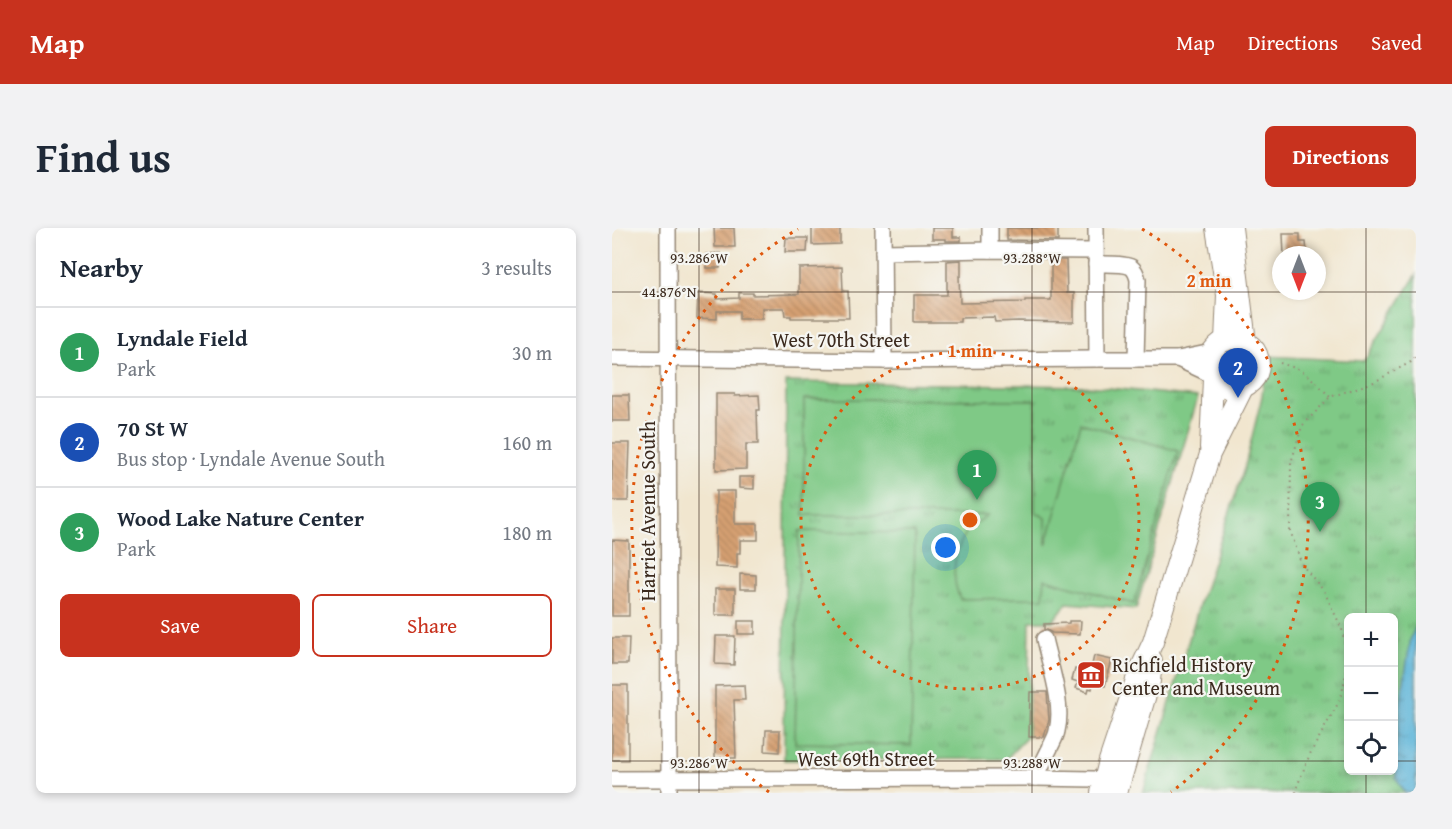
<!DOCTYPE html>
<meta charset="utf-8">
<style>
:root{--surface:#fff;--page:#f2f2f3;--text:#1f2937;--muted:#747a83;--line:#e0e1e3;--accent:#c8321e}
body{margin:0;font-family:"Gentium Book Plus",serif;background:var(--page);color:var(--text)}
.controls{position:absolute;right:18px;bottom:18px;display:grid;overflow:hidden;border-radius:9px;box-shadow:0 3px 9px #0003}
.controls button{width:54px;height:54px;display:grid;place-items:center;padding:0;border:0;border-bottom:2px solid var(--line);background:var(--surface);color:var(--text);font:30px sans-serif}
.compass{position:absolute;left:660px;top:18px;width:54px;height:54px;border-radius:50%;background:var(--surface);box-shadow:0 3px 9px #0003;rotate:180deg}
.you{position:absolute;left:334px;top:320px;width:21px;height:21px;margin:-15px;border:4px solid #fff;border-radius:50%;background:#1a73e8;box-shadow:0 0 0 9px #1a73e833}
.badge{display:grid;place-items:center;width:39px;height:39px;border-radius:50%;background:var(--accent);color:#fff;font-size:20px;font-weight:700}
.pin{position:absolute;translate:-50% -50px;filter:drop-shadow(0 2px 3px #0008)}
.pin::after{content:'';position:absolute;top:32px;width:21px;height:18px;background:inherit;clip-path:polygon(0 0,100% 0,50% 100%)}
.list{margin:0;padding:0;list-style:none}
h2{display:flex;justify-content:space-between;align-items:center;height:78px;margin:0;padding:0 24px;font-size:26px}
h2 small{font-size:20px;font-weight:400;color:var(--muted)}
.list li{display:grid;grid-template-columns:39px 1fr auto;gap:18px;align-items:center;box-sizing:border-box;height:90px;padding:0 24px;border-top:2px solid var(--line)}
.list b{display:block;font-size:22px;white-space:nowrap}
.list p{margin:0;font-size:20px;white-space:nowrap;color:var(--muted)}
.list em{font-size:20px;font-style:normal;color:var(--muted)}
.actions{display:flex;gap:12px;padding:18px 24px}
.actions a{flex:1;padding:14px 0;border:2px solid var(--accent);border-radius:9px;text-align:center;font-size:21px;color:var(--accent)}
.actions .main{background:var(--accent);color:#fff}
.icon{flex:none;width:33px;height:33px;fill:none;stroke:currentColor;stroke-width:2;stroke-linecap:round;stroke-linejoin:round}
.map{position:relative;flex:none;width:804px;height:565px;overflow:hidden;border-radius:9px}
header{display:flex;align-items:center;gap:36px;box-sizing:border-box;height:84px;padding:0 30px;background:var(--accent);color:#fff}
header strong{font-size:28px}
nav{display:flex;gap:33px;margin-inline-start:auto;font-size:21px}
.intro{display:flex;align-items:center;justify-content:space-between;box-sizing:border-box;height:144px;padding:0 36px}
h1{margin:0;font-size:42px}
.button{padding:15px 27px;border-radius:9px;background:var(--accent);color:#fff;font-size:21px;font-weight:700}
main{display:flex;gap:36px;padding:0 36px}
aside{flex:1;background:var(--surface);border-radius:9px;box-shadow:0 3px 9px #0003}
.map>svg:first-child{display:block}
.park{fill:url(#park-tufts);stroke:#5d7a52;stroke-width:1.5;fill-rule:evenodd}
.pitch{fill:#7fc986;stroke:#5d7a52;stroke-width:1.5}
.water{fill:url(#water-ripples);stroke:#4b6f7b;stroke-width:1.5}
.building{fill:url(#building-back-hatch)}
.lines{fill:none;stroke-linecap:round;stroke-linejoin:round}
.minor-casing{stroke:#968876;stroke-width:18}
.major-casing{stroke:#968876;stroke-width:22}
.path{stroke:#968876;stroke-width:2;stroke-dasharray:1.5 4.5;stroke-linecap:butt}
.minor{stroke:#fff;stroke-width:15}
.major{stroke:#fff;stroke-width:20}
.ticks{fill:none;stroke:#3b2a1e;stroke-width:1.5;stroke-opacity:0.45}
.ring{fill:none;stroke:#df570d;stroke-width:3;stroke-dasharray:3 6}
.labels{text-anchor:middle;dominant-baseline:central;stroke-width:4.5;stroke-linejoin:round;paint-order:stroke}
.street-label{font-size:20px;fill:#3b2a1e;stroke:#f6f6f2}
.poi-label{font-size:20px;fill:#3b2a1e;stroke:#f6f6f2;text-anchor:start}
.ticks-label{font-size:15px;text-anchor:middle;fill:#3b2a1e;stroke:#f6f6f2;stroke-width:4.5;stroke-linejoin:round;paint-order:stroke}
.centre{fill:#df570d;stroke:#f6f6f2;stroke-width:3}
.ring-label{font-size:18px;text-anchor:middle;font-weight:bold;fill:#df570d;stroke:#f6f6f2;stroke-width:4.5;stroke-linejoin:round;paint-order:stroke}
</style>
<header>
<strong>Map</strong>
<nav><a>Map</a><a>Directions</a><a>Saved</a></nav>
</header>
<div class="intro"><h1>Find us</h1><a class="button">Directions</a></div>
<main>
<aside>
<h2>Nearby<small>3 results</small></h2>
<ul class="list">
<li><span class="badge" style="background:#2e9e5b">1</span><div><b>Lyndale Field</b><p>Park</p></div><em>30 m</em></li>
<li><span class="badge" style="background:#1a4fb4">2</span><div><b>70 St W</b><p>Bus stop · Lyndale Avenue South</p></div><em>160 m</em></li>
<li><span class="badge" style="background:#2e9e5b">3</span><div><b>Wood Lake Nature Center</b><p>Park</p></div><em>180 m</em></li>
</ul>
<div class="actions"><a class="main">Save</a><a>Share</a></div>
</aside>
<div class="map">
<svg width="804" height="565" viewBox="0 0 804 565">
<defs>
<pattern id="park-tufts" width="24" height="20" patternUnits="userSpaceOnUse" patternTransform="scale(1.5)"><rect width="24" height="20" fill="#7fc986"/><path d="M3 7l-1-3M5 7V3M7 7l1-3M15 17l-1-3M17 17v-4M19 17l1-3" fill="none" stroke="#69a36d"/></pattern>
<pattern id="water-ripples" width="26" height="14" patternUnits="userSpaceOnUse" patternTransform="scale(1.5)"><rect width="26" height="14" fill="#5bb4d8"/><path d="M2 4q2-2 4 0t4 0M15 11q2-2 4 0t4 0" fill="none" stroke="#4c93af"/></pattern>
<pattern id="building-back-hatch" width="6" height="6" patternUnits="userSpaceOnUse" patternTransform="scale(1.5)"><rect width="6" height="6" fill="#d6a072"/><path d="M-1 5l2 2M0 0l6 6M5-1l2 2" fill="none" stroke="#af835d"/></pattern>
</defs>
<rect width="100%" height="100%" fill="#f6f6f2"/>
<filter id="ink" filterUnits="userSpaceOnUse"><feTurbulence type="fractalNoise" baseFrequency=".0167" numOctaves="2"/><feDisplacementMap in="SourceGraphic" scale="12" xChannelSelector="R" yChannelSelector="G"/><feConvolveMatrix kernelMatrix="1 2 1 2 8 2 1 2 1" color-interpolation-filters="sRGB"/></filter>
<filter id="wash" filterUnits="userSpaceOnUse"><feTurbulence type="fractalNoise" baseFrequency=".008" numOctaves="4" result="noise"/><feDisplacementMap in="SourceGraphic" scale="24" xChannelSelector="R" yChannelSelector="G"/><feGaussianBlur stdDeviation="1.35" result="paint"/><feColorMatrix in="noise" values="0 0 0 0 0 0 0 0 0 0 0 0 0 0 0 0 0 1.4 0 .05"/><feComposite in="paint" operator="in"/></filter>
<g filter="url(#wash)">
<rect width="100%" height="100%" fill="#f1e6cf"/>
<g class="park">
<path d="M804 47V565H531L589 371 633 238 650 168 654 128 752 133ZM736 389H782V542H736Z"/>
<polygon points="174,154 476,158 586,169 524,381 455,375 441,393 418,393 416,508 394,531 172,532"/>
</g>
<g class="pitch">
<path d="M192 171 423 172V284L434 290V317L469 195 566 223 522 376 433 351 431 370 348 371C346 365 343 358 343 352 340 334 347 311 360 298 365 294 372 290 376 287H192Z"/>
<polygon points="187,303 303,305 299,517 183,515"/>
</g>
<polygon class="water" points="804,398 804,565 793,565 784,550 783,524 790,464 799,409"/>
<g id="blocks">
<g class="building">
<polygon points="102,0 122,0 123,19 103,19"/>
<polygon points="200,0 228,0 228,16 200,17"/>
<polygon points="320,0 341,0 341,9 349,9 349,13 334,13 334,11 320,11"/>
<polygon points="395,0 446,0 446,13 395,12"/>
<polygon points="671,6 688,6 688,14 694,14 695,25 693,25 693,27 672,27"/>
<polygon points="174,10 196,10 195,24 173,24"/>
<polygon points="108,25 108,40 95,40 94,26"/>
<polygon points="349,32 349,48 347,48 348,75 413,74 413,72 439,72 439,32 454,32 455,65 462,65 462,94 406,93 383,94 382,89 348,90 348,94 302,94 302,67 335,67 335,33"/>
<polygon points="230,39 231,63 236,63 237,90 179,90 179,88 173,88 172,80 150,80 150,91 127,91 127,83 105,83 105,91 85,90 86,65 105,66 105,71 127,70 127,65 141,65 141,67 187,66 187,40"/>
<polygon points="104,166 123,166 123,168 147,167 148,182 145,182 146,216 134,216 134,241 104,242"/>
<polygon points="0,167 17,167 18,193 0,193"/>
<polygon points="0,215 18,215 16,273 0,273"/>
<polygon points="127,249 142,249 142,261 127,260"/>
<polygon points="104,263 123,263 123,296 146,296 146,312 128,312 128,325 125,325 125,340 103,339"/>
<polygon points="0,312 17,313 17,388 0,388"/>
<polygon points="128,346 144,347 144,361 128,361"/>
<rect x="103" y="361" width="20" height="26"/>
<rect x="126" y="393" width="17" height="13"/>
<polygon points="457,393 469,393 468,406 440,405 435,402 432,402 432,396 457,395"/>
<polygon points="104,408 123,408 122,437 103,436"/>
<polygon points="0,410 17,410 16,436 0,436"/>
<polygon points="482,428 500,432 493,458 481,455 480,461 477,460 476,464 464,460 466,454 460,452 463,441 468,443 469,439 479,441"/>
<rect x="0" y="457" width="16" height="75"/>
<polygon points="132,457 133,472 122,472 124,530 103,530 103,458"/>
<polygon points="418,464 435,464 437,492 432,509 417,509"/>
<polygon points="154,502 168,502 167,524 153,523"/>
</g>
</g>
</g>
<g filter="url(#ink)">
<use href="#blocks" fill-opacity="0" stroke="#968876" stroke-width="1.5"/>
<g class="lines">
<g class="minor-casing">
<g id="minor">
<polyline points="56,0 57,565"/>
<polyline points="271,0 272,133"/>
<polyline points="484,0 485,131"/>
<polyline points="378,22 378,0"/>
<polyline points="271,24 378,22 483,23"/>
<path d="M484 36C492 36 512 35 519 39 523 42 525 47 526 52L524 131"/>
<polyline points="0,130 272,133 485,131 566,131 600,124"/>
<polyline points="566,131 598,146"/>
<path d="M424 550C428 540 433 530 438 520 440 515 444 509 445 503 452 476 438 438 432 411"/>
<polyline points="0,551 424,550 481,551 501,555"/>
</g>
</g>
<g class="major-casing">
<g id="major">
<polyline points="604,0 615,67 613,113"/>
<polyline points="620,0 634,114"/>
<circle cx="622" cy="136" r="25"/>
<polyline points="598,220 601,151"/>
<polyline points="489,565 497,533 526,446 541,414 598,226 631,160"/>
<polyline points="505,565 538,453 540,432"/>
</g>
</g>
<g class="path">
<polyline points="668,135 689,142 705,155 718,169"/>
<path d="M648 157C656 144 655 134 650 120"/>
<polyline points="684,565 684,561 698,526 729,470 736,436 730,401 712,363 690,337 678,302 679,235 690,198 718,169 762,154 799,134 804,128"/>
</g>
<use href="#minor" class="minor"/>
<use href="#major" class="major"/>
</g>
</g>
<path class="ticks" d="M87 0V565M420 0V565M754 0V389M0 64H804M0 533H736M782 533H804M754 542V565"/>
<g class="ring">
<circle cx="358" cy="292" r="169"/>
<path d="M157 564A338 338 0 0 1 186 1M530 1A338 338 0 0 1 559 564"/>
</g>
<defs>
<g id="museum-square" transform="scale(1.5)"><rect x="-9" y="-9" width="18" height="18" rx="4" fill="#c8321e" stroke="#f6f6f2"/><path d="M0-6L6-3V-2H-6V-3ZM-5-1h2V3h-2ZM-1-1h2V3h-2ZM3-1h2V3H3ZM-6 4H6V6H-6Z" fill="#fff"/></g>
</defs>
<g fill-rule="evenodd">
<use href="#museum-square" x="479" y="447"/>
</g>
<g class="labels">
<g class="street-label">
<text x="229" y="111">West 70th Street</text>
<text transform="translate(35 283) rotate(-90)">Harriet Avenue South</text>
<text x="254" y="530">West 69th Street</text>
</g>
<g class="poi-label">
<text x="500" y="436">Richfield History<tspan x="500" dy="23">Center and Museum</tspan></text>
</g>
</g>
<g class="ticks-label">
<text x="87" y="35">93.286°W</text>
<text x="420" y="35">93.288°W</text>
<text x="57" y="69">44.876°N</text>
<text x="87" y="540">93.286°W</text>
<text x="420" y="540">93.288°W</text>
</g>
<circle cx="358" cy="292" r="9" class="centre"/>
<g class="ring-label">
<text x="597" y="59">2 min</text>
<text x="358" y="129">1 min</text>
</g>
</svg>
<div class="controls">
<button>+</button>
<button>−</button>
<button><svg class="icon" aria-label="locate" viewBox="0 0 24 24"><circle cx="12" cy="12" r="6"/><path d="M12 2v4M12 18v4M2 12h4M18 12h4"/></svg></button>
</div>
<svg class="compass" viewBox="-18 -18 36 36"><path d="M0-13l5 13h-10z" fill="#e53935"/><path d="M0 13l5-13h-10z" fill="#747a83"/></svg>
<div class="you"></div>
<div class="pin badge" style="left:365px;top:272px;background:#2e9e5b">1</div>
<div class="pin badge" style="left:626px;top:170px;background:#1a4fb4">2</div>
<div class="pin badge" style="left:708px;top:304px;background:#2e9e5b">3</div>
</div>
</main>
